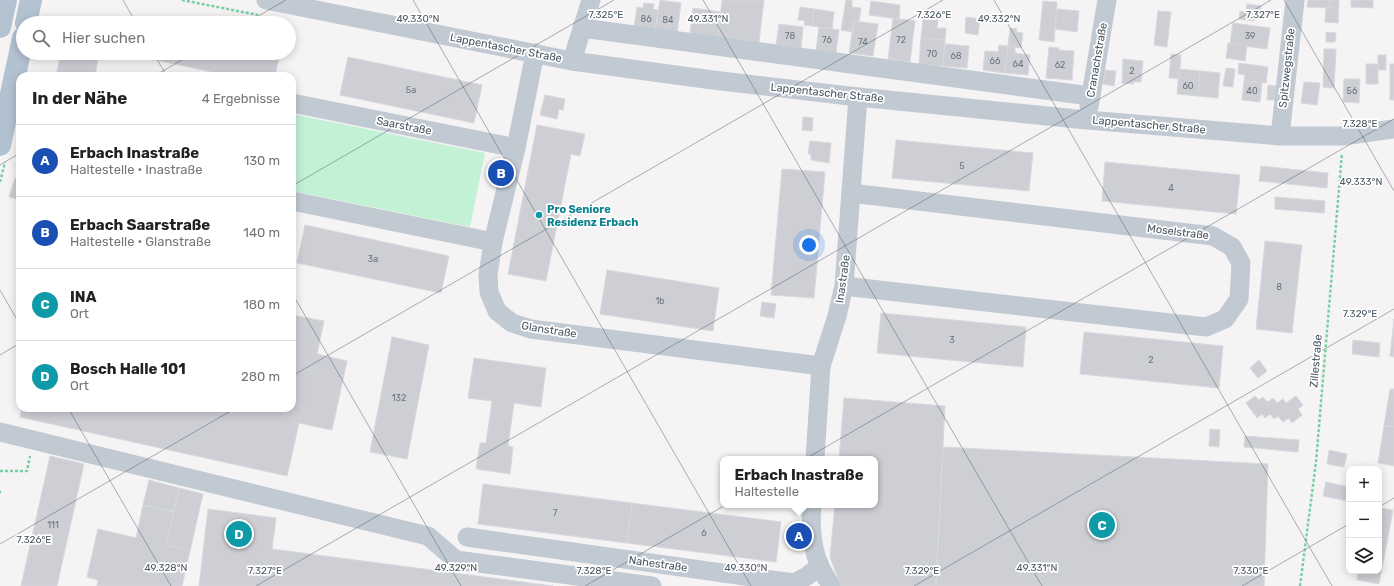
<!DOCTYPE html>
<html lang="de">
<meta charset="utf-8">
<style>
:root{--surface:#fff;--page:#f6f6f6;--text:#222;--muted:#767676;--line:#e0e0e0;--accent:#1a73e8}
body{margin:0;font-family:Rubik,sans-serif;background:var(--page);color:var(--text)}
.controls{position:absolute;right:12px;bottom:12px;display:grid;overflow:hidden;border-radius:8px;box-shadow:0 2px 10px #0003}
.controls button{width:36px;height:36px;display:grid;place-items:center;padding:0;border:0;border-bottom:1px solid var(--line);background:var(--surface);color:var(--text);font:20px sans-serif}
.you{position:absolute;left:809px;top:245px;width:14px;height:14px;margin:-10px;border:3px solid #fff;border-radius:50%;background:#1a73e8;box-shadow:0 0 0 6px #1a73e833}
.badge{display:grid;place-items:center;width:26px;height:26px;border-radius:50%;background:var(--accent);color:#fff;font-size:13px;font-weight:700}
.pin{position:absolute;translate:-50% -50%;border:2px solid #fff;box-shadow:0 1px 4px #0006}
.popup{position:absolute;left:720px;top:456px;width:158px;height:52px;box-sizing:border-box;display:grid;place-content:center;border-radius:8px;background:var(--surface);filter:drop-shadow(0 1px 3px #0005);font-size:13px;white-space:nowrap;color:var(--muted)}
.popup b{font-size:15px;color:var(--text)}
.popup::after{content:'';position:absolute;left:50%;top:100%;margin-left:-8px;border:8px solid transparent;border-top-color:var(--surface)}
.list{margin:0;padding:0;list-style:none}
h2{display:flex;justify-content:space-between;align-items:center;height:52px;margin:0;padding:0 16px;font-size:17px}
h2 small{font-size:13px;font-weight:400;color:var(--muted)}
.list li{display:grid;grid-template-columns:26px 1fr auto;gap:12px;align-items:center;box-sizing:border-box;height:72px;padding:0 16px;border-top:1px solid var(--line)}
.list b{display:block;font-size:15px;white-space:nowrap}
.list p{margin:0;font-size:13px;white-space:nowrap;color:var(--muted)}
.list em{font-size:13px;font-style:normal;color:var(--muted)}
.icon{flex:none;width:22px;height:22px;fill:none;stroke:currentColor;stroke-width:2;stroke-linecap:round;stroke-linejoin:round}
.map{position:relative;flex:none;width:1394px;height:586px;overflow:hidden}
.search{position:absolute;background:var(--surface);box-shadow:0 2px 10px #0003;left:16px;top:16px;width:280px;height:44px;display:flex;align-items:center;gap:10px;box-sizing:border-box;padding:0 14px;border-radius:22px;color:var(--muted);font-size:15px}
.panel{position:absolute;background:var(--surface);box-shadow:0 2px 10px #0003;left:16px;top:72px;width:280px;height:340px;border-radius:12px}
.map>svg:first-child{display:block}
.green{fill:#c3f1d5}
.building{fill:#cdcfd5;stroke:#d7d9de}
.lines{fill:none;stroke-linecap:round;stroke-linejoin:round}
.path{stroke:#7ad0a6;stroke-width:2.5;stroke-dasharray:3 2;stroke-linecap:butt}
.minor{stroke:#c1cad2;stroke-width:19}
.major{stroke:#b3c2d1;stroke-width:22}
.ticks{fill:none;stroke:#4a5661;stroke-width:1;stroke-opacity:0.45}
.culture-dot{fill:#0f9aa8;stroke:#fff;stroke-width:1.5}
.labels{text-anchor:middle;dominant-baseline:central;stroke-width:3.5;stroke-linejoin:round;paint-order:stroke}
.number-label{font-size:9px;fill:#6b747e}
.street-label{font-size:11px;fill:#4a5661;stroke:#fff}
.culture-label{font-size:11px;font-weight:bold;fill:#0d838f;stroke:#fff;text-anchor:start}
.ticks-label{font-size:10px;text-anchor:middle;fill:#4a5661;stroke:#fff;stroke-width:3.5;stroke-linejoin:round;paint-order:stroke}
</style>
<div class="map">
<svg width="1394" height="586" viewBox="0 0 1394 586">
<rect width="100%" height="100%" fill="#f5f3f3"/>
<polygon class="green" points="292,114 485,153 470,227 292,191"/>
<g class="building">
<polygon points="660,0 681,3 677,34 655,31"/>
<polygon points="722,0 764,0 759,42 718,37"/>
<polygon points="846,0 852,0 852,7 861,8 859,21 854,21 852,32 841,30"/>
<polygon points="1308,0 1330,0 1330,8 1307,7"/>
<polygon points="1330,0 1339,0 1338,23 1325,22 1326,8 1330,8"/>
<polygon points="1351,0 1373,0 1373,8 1351,7"/>
<polygon points="871,1 900,5 899,19 869,15"/>
<polygon points="1043,1 1057,2 1054,42 1039,40"/>
<polygon points="644,3 654,4 653,9 658,10 655,31 634,28 637,7 643,8"/>
<polygon points="1247,4 1261,6 1260,14 1246,12"/>
<polygon points="800,7 814,9 812,26 804,25 805,21 798,20"/>
<polygon points="693,8 721,12 718,37 690,34"/>
<polygon points="814,9 834,12 832,29 812,26"/>
<polygon points="924,9 939,11 937,28 946,28 945,40 921,38"/>
<polygon points="1057,9 1079,11 1077,32 1055,29"/>
<polygon points="1158,11 1171,12 1167,47 1154,45"/>
<polygon points="1240,11 1255,13 1254,21 1239,19"/>
<polygon points="966,17 980,19 978,35 965,33"/>
<polygon points="150,18 174,23 149,23"/>
<polygon points="893,18 915,21 910,62 888,59"/>
<polygon points="854,21 878,24 873,56 849,53"/>
<polygon points="1233,23 1270,28 1267,49 1230,44"/>
<polygon points="779,24 803,27 801,48 776,45"/>
<polygon points="819,27 839,30 836,53 816,50"/>
<polygon points="1010,28 1017,29 1016,32 1023,33 1021,48 1008,46"/>
<polygon points="1326,32 1336,33 1335,42 1326,42"/>
<polygon points="921,38 945,40 943,66 919,64"/>
<polygon points="1228,43 1247,46 1245,61 1226,58"/>
<polygon points="945,44 969,46 967,68 943,66"/>
<polygon points="999,45 1008,46 1005,73 983,70 985,51 998,52"/>
<polygon points="1008,46 1015,47 1015,53 1030,55 1028,75 1005,73"/>
<polygon points="1049,47 1059,48 1059,50 1074,51 1072,80 1046,78"/>
<polygon points="1324,49 1336,49 1334,88 1323,87"/>
<polygon points="61,53 72,53 98,59 95,76 56,76"/>
<polygon points="143,53 280,53 275,76 231,76 142,57"/>
<polygon points="1171,54 1181,55 1179,79 1169,78"/>
<rect x="1378" y="55" width="8" height="15"/>
<polygon points="348,57 482,85 474,123 340,95"/>
<polygon points="1123,59 1143,61 1141,82 1133,82 1133,84 1122,83"/>
<polygon points="1239,63 1268,67 1266,83 1244,81 1245,75 1238,74"/>
<rect x="1366" y="64" width="12" height="20"/>
<rect x="1390" y="64" width="4" height="36"/>
<polygon points="1226,68 1235,69 1233,87 1223,86"/>
<polygon points="1179,69 1200,71 1198,96 1177,94"/>
<polygon points="1105,70 1116,71 1114,86 1103,84"/>
<polygon points="1200,71 1220,73 1218,98 1198,96"/>
<polygon points="1344,79 1360,79 1359,103 1343,102"/>
<polygon points="1244,81 1262,83 1260,102 1242,100"/>
<polygon points="1304,82 1320,83 1317,105 1301,103"/>
<polygon points="1268,85 1276,86 1275,100 1267,100"/>
<polygon points="545,95 565,99 563,110 559,109 557,119 540,115"/>
<polygon points="803,117 813,118 812,131 802,130"/>
<polygon points="537,125 585,134 580,156 571,154 546,281 508,274"/>
<polygon points="896,140 1033,153 1029,191 892,178"/>
<polygon points="810,141 831,143 829,163 811,160 811,154 808,154"/>
<polygon points="1105,162 1240,175 1236,214 1102,201"/>
<polygon points="1261,166 1328,173 1327,188 1259,181"/>
<polygon points="782,169 825,172 814,298 771,295"/>
<polygon points="15,178 20,179 20,200 9,197"/>
<polygon points="1275,197 1325,201 1324,213 1275,209"/>
<polygon points="305,225 449,256 441,293 297,263"/>
<polygon points="1265,241 1302,245 1292,333 1256,329"/>
<polygon points="607,270 719,288 713,331 600,314"/>
<polygon points="762,302 776,304 774,318 760,316"/>
<polygon points="881,313 1026,327 1023,367 877,353"/>
<polygon points="292,315 324,321 317,354 347,361 332,430 299,423 287,476 20,417 22,408 292,408"/>
<polygon points="1394,319 1394,357 1390,356"/>
<polygon points="1084,332 1223,346 1219,388 1080,374"/>
<polygon points="392,337 429,345 407,459 370,452"/>
<polygon points="1353,340 1380,343 1379,357 1352,354"/>
<polygon points="474,358 546,368 541,407 514,403 508,446 513,447 510,474 476,469 480,443 486,443 492,401 468,398"/>
<polygon points="1259,360 1267,371 1258,378 1250,368"/>
<polygon points="1390,389 1394,389 1394,427 1384,426"/>
<polygon points="1255,396 1259,400 1263,397 1267,402 1273,398 1277,403 1283,399 1286,403 1296,396 1303,405 1298,409 1302,415 1292,423 1289,418 1283,422 1278,416 1274,419 1270,414 1265,418 1262,414 1257,418 1246,403"/>
<polygon points="844,398 945,406 936,586 841,586 830,557 835,505 875,505 875,459 839,459"/>
<polygon points="1384,426 1394,427 1394,466 1378,463"/>
<polygon points="1210,429 1220,430 1219,447 1209,446"/>
<polygon points="1245,436 1299,440 1298,452 1244,447"/>
<polygon points="943,447 1268,464 1264,586 936,586"/>
<polygon points="1329,450 1347,454 1344,467 1327,464"/>
<polygon points="50,456 84,464 57,586 21,586"/>
<polygon points="149,480 179,488 174,512 143,505"/>
<polygon points="1326,482 1349,487 1348,501 1323,496"/>
<polygon points="483,484 632,503 627,543 478,524"/>
<polygon points="179,488 203,494 190,551 166,545"/>
<polygon points="632,503 781,522 776,562 627,543"/>
<polygon points="143,505 174,512 166,545 190,551 182,586 97,586 98,580 87,577 98,529 136,538"/>
<polygon points="1379,508 1393,510 1386,547 1379,546"/>
<polygon points="208,509 276,518 272,549 553,586 199,586"/>
<polygon points="1379,546 1386,547 1379,584 1357,580 1358,571 1379,571"/>
</g>
<g class="lines">
<g class="path">
<polyline points="182,0 258,15"/>
<polyline points="0,182 5,162"/>
<polyline points="0,471 27,471 30,456"/>
<polyline points="0,492 1,492"/>
<polyline points="1300,586 1316,462 1342,153"/>
</g>
<g class="minor">
<polyline points="266,0 572,61 713,80 858,97 1087,120 1280,136 1343,136 1394,129"/>
<polyline points="582,28 1090,96"/>
<polyline points="535,53 516,148 493,242 488,275 489,292 497,311 512,323 531,329 821,366"/>
<polyline points="572,61 591,0"/>
<polyline points="292,103 516,148"/>
<polyline points="1089,107 1107,0"/>
<polyline points="1280,136 1295,0"/>
<polyline points="292,201 493,242"/>
<polyline points="844,286 1206,327 1225,319 1239,299 1241,263 1232,247 1213,236 851,193"/>
<polyline points="0,432 428,536 456,560 652,586"/>
<polyline points="815,459 821,366 837,316 844,286 858,97"/>
<path d="M812 505C810 525 812 548 820 567 823 573 828 580 831 586"/>
<polyline points="467,537 794,583 807,576 820,566"/>
</g>
<g class="major">
<polyline points="26,23 31,0"/>
<polyline points="0,27 6,0"/>
<polyline points="0,145 23,38"/>
</g>
</g>
<path class="ticks" d="M123 0 136 23M413 0 751 586M703 0 1042 586M994 0 1332 586M1284 0 1394 191M246 23 286 0M153 53 167 76M154 76 194 53M0 165 20 153M292 186 614 0M0 290 20 325M292 293 461 586M0 355 20 343M292 376 943 0M68 408 171 586M1379 507 1394 498M0 544 236 408M256 586 1271 0M585 586 1394 119M914 586 1394 309M1242 586 1349 524"/>
<circle class="culture-dot" cx="539" cy="215" r="4"/>
<g class="labels">
<g class="number-label">
<text x="646" y="19">86</text>
<text x="668" y="20">84</text>
<text x="790" y="36">78</text>
<text x="1250" y="36">39</text>
<text x="827" y="40">76</text>
<text x="901" y="40">72</text>
<text x="863" y="42">74</text>
<text x="932" y="54">70</text>
<text x="956" y="56">68</text>
<text x="995" y="61">66</text>
<text x="1018" y="64">64</text>
<text x="1060" y="65">62</text>
<text x="1132" y="71">2</text>
<text x="1188" y="86">60</text>
<text x="411" y="90">5a</text>
<text x="1252" y="91">40</text>
<text x="1352" y="91">56</text>
<text x="962" y="166">5</text>
<text x="1171" y="188">4</text>
<text x="373" y="259">3a</text>
<text x="1279" y="287">8</text>
<text x="660" y="301">1b</text>
<text x="952" y="340">3</text>
<text x="1151" y="360">2</text>
<text x="399" y="398">132</text>
<text x="555" y="513">7</text>
<text x="53" y="525">111</text>
<text x="704" y="533">6</text>
</g>
<g class="street-label">
<text transform="translate(506 48) rotate(11)">Lappentascher Straße</text>
<text transform="translate(1097 60) rotate(-80)">Cranachstraße</text>
<text transform="translate(1287 68) rotate(-84)">Spitzwegstraße</text>
<text transform="translate(827 93) rotate(6)">Lappentascher Straße</text>
<text transform="translate(1149 125) rotate(5)">Lappentascher Straße</text>
<text transform="translate(404 126) rotate(11)">Saarstraße</text>
<text transform="translate(1178 232) rotate(7)">Moselstraße</text>
<text transform="translate(843 279) rotate(-82)">Inastraße</text>
<text transform="translate(549 330) rotate(9)">Glanstraße</text>
<text transform="translate(1316 361) rotate(-85)">Zillestraße</text>
<text transform="translate(658 564) rotate(8)">Nahestraße</text>
</g>
<g class="culture-label">
<text x="547" y="209">Pro Seniore<tspan x="547" dy="13">Residenz Erbach</tspan></text>
</g>
</g>
<g class="ticks-label">
<text x="606" y="18">7.325°E</text>
<text x="934" y="18">7.326°E</text>
<text x="1263" y="18">7.327°E</text>
<text x="418" y="22">49.330°N</text>
<text x="708" y="22">49.331°N</text>
<text x="999" y="22">49.332°N</text>
<text x="1360" y="127">7.328°E</text>
<text x="1361" y="185">49.333°N</text>
<text x="1360" y="317">7.329°E</text>
<text x="34" y="543">7.326°E</text>
<text x="166" y="571">49.328°N</text>
<text x="456" y="571">49.329°N</text>
<text x="746" y="571">49.330°N</text>
<text x="1037" y="571">49.331°N</text>
<text x="265" y="574">7.327°E</text>
<text x="594" y="574">7.328°E</text>
<text x="922" y="574">7.329°E</text>
<text x="1251" y="574">7.330°E</text>
</g>
</svg>
<div class="controls">
<button>+</button>
<button>−</button>
<button><svg class="icon" aria-label="layers" viewBox="0 0 24 24"><path d="M12 4l9 5-9 5-9-5zM3 14l9 5 9-5"/></svg></button>
</div>
<div class="you"></div>
<div class="pin badge" style="left:799px;top:536px;background:#1a4fb4">A</div>
<div class="popup"><b>Erbach Inastraße</b>Haltestelle</div>
<div class="pin badge" style="left:501px;top:173px;background:#1a4fb4">B</div>
<div class="pin badge" style="left:1102px;top:525px;background:#0f9aa8">C</div>
<div class="pin badge" style="left:239px;top:534px;background:#0f9aa8">D</div>
<div class="search"><svg class="icon" aria-label="search" viewBox="0 0 24 24"><circle cx="10" cy="10" r="6"/><path d="M15 15l6 6"/></svg>Hier suchen</div>
<section class="panel">
<h2>In der Nähe<small>4 Ergebnisse</small></h2>
<ul class="list">
<li><span class="badge" style="background:#1a4fb4">A</span><div><b>Erbach Inastraße</b><p>Haltestelle · Inastraße</p></div><em>130 m</em></li>
<li><span class="badge" style="background:#1a4fb4">B</span><div><b>Erbach Saarstraße</b><p>Haltestelle · Glanstraße</p></div><em>140 m</em></li>
<li><span class="badge" style="background:#0f9aa8">C</span><div><b>INA</b><p>Ort</p></div><em>180 m</em></li>
<li><span class="badge" style="background:#0f9aa8">D</span><div><b>Bosch Halle 101</b><p>Ort</p></div><em>280 m</em></li>
</ul>
</section>
</div>
